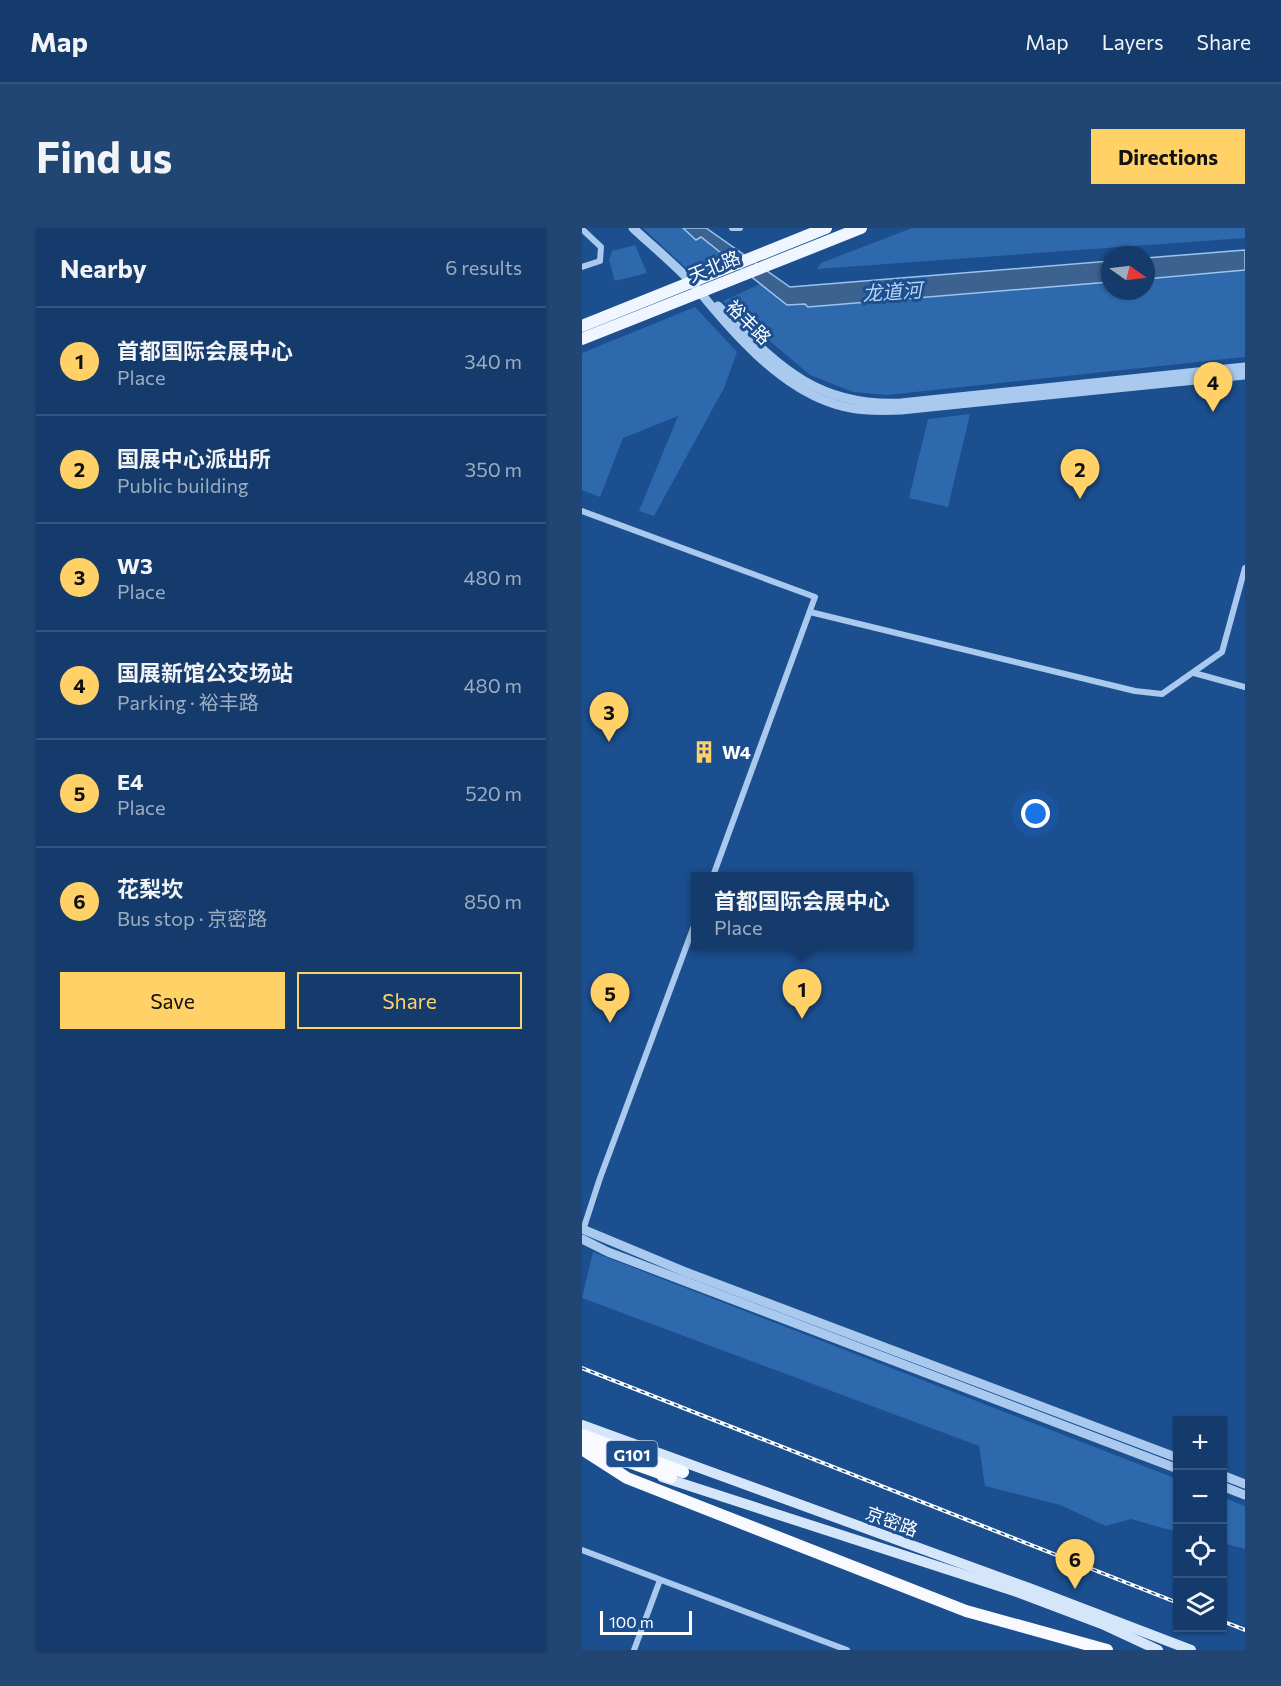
<!DOCTYPE html>
<meta charset="utf-8">
<style>
:root{--surface:#143b6b;--page:#214673;--text:#f1f3f6;--muted:#9dadc1;--line:#33557e;--accent:#ffd166}
body{margin:0;font-family:Commissioner,"Noto Sans SC",sans-serif;background:var(--page);color:var(--text)}
.controls{position:absolute;right:18px;bottom:18px;display:grid;overflow:hidden;border-radius:0px;box-shadow:0 2px 4px #0004}
.controls button{width:54px;height:54px;display:grid;place-items:center;padding:0;border:0;border-bottom:2px solid var(--line);background:var(--surface);color:var(--text);font:30px sans-serif}
.compass{position:absolute;left:519px;top:18px;width:54px;height:54px;border-radius:50%;background:var(--surface);box-shadow:0 2px 4px #0004;rotate:104deg}
.scale{position:absolute;left:18px;bottom:15px;width:92px;box-sizing:border-box;padding-left:6px;border:3px solid #fff;border-top:0;font-size:16px;line-height:21px;white-space:nowrap;color:#fff;-webkit-text-stroke:4px #1b4f8f;paint-order:stroke}
.you{position:absolute;left:454px;top:586px;width:21px;height:21px;margin:-15px;border:4px solid #fff;border-radius:50%;background:#1a73e8;box-shadow:0 0 0 9px #1a73e833}
.badge{display:grid;place-items:center;width:39px;height:39px;border-radius:50%;background:var(--accent);color:#111;font-size:20px;font-weight:700}
.pin{position:absolute;translate:-50% -50px;filter:drop-shadow(0 2px 3px #0008)}
.pin::after{content:'';position:absolute;top:32px;width:21px;height:18px;background:inherit;clip-path:polygon(0 0,100% 0,50% 100%)}
.popup{position:absolute;left:109px;top:644px;width:222px;height:78px;box-sizing:border-box;display:grid;place-content:center;border-radius:0px;background:var(--surface);filter:drop-shadow(0 2px 4px #0005);font-size:20px;white-space:nowrap;color:var(--muted)}
.popup b{font-size:22px;color:var(--text)}
.popup::after{content:'';position:absolute;left:50%;top:100%;margin-left:-12px;border:12px solid transparent;border-top-color:var(--surface)}
.list{margin:0;padding:0;list-style:none}
h2{display:flex;justify-content:space-between;align-items:center;height:78px;margin:0;padding:0 24px;font-size:26px}
h2 small{font-size:20px;font-weight:400;color:var(--muted)}
.list li{display:grid;grid-template-columns:39px 1fr auto;gap:18px;align-items:center;box-sizing:border-box;height:108px;padding:0 24px;border-top:2px solid var(--line)}
.list b{display:block;font-size:22px;white-space:nowrap}
.list p{margin:0;font-size:20px;white-space:nowrap;color:var(--muted)}
.list em{font-size:20px;font-style:normal;color:var(--muted)}
.actions{display:flex;gap:12px;padding:18px 24px}
.actions a{flex:1;padding:14px 0;border:2px solid var(--accent);border-radius:0px;text-align:center;font-size:21px;color:var(--accent)}
.actions .main{background:var(--accent);color:#111}
.icon{flex:none;width:33px;height:33px;fill:none;stroke:currentColor;stroke-width:2;stroke-linecap:round;stroke-linejoin:round}
.map{position:relative;flex:none;width:663px;height:1422px;overflow:hidden;border-radius:0px}
header{display:flex;align-items:center;gap:36px;box-sizing:border-box;height:84px;padding:0 30px;background:var(--surface);border-bottom:2px solid var(--line)}
header strong{font-size:28px}
nav{display:flex;gap:33px;margin-inline-start:auto;font-size:21px}
.intro{display:flex;align-items:center;justify-content:space-between;box-sizing:border-box;height:144px;padding:0 36px}
h1{margin:0;font-size:42px}
.button{padding:15px 27px;border-radius:0px;background:var(--accent);color:#111;font-size:21px;font-weight:700}
main{display:flex;gap:36px;padding:0 36px}
aside{flex:1;background:var(--surface);border-radius:0px;box-shadow:0 2px 4px #0004}
.map>svg:first-child{display:block}
.green{fill:#2e69ad}
.water{fill:#3c6290;stroke:#9cc4f0;stroke-width:1.5}
.lines{fill:none;stroke-linecap:round;stroke-linejoin:round}
.minor{stroke:#a9c9ee;stroke-width:6}
.tertiary{stroke:#a9c9ee;stroke-width:9}
.secondary{stroke:#d6e6fa;stroke-width:10}
.primary{stroke:#f0f6ff;stroke-width:12}
.trunk{stroke:#f8faff;stroke-width:12}
.rail-casing{stroke:#fff;stroke-width:4}
.rail{stroke:#1b4f8f;stroke-width:1.5;stroke-dasharray:4.5;stroke-linecap:butt}
.trunk-bridge{stroke:#f8faff;stroke-width:12}
.labels{text-anchor:middle;dominant-baseline:central;stroke-width:6;stroke-linejoin:round;paint-order:stroke}
.shield{fill:#1b4f8f;stroke:#bbcadd;stroke-width:1.5}
.shield-label{font-size:16px;font-weight:bold;fill:#fff}
.street-label{font-size:18px;fill:#fff;stroke:#1b4f8f}
.poi-label{font-size:18px;font-weight:bold;fill:#fff;stroke:#1b4f8f;text-anchor:start}
.water-label{font-size:20px;font-style:italic;fill:#b5d3f5;stroke:#1b4f8f}
</style>
<header>
<strong>Map</strong>
<nav><a>Map</a><a>Layers</a><a>Share</a></nav>
</header>
<div class="intro"><h1>Find us</h1><a class="button">Directions</a></div>
<main>
<aside>
<h2>Nearby<small>6 results</small></h2>
<ul class="list">
<li><span class="badge">1</span><div><b>首都国际会展中心</b><p>Place</p></div><em>340 m</em></li>
<li><span class="badge">2</span><div><b>国展中心派出所</b><p>Public building</p></div><em>350 m</em></li>
<li><span class="badge">3</span><div><b>W3</b><p>Place</p></div><em>480 m</em></li>
<li><span class="badge">4</span><div><b>国展新馆公交场站</b><p>Parking · 裕丰路</p></div><em>480 m</em></li>
<li><span class="badge">5</span><div><b>E4</b><p>Place</p></div><em>520 m</em></li>
<li><span class="badge">6</span><div><b>花梨坎</b><p>Bus stop · 京密路</p></div><em>850 m</em></li>
</ul>
<div class="actions"><a class="main">Save</a><a>Share</a></div>
</aside>
<div class="map">
<svg width="663" height="1422" viewBox="0 0 663 1422">
<rect width="100%" height="100%" fill="#1b4f8f"/>
<g class="green">
<polygon points="61,0 101,0 114,12 119,9 141,27 105,41"/>
<polygon points="330,0 663,0 663,10 235,41 239,35"/>
<polygon points="53,17 65,45 33,53 27,32 30,23"/>
<polygon points="663,42 663,129 305,167 271,164 228,147 141,73 178,56 205,77 528,53 528,63 564,63 564,50"/>
<polygon points="113,79 155,124 142,160 72,288 57,283 96,188 41,210 18,269 0,262 0,125"/>
<polygon points="388,186 366,279 327,270 346,191"/>
<polygon points="11,1024 595,1251 595,1304 549,1291 524,1298 478,1277 403,1258 397,1218 0,1070"/>
<polygon points="640,1269 663,1278 663,1321 641,1315"/>
</g>
<g class="water">
<polygon points="101,0 124,0 208,59 528,33 528,54 226,79 223,76 205,77 119,9 114,12"/>
<polygon points="663,22 663,42 564,51 564,30"/>
</g>
<g class="lines">
<g class="minor">
<polyline points="150,0 158,0"/>
<polyline points="0,1 19,19 18,33 0,39"/>
<polyline points="0,283 233,369 131,648"/>
<polyline points="228,384 553,463 580,466 640,424 663,340"/>
<polyline points="612,445 663,459"/>
<polyline points="1,1002 18,950 113,695"/>
<polyline points="0,1322 265,1422"/>
<polyline points="52,1422 78,1352"/>
</g>
<g class="tertiary">
<path d="M51 0C71 19 100 42 117 63 150 104 196 156 247 174 270 183 295 183 319 182L663 147"/>
<path d="M136 78C193 134 231 179 319 175L663 139"/>
<polyline points="0,1001 101,1043 596,1230"/>
<polyline points="0,1011 26,1024 596,1241"/>
<polyline points="640,1247 663,1256"/>
<polyline points="640,1258 663,1267"/>
</g>
<g class="secondary">
<polyline points="0,1197 447,1360 609,1422"/>
<polyline points="80,1249 432,1363 520,1396 576,1422"/>
</g>
<g class="primary">
<polyline points="0,98 244,0"/>
<polyline points="0,111 279,0"/>
</g>
<g class="trunk">
<polyline points="0,1207 101,1244"/>
<polyline points="0,1217 89,1249"/>
</g>
<g class="rail-casing">
<g id="rail">
<polyline points="0,1140 596,1375"/>
<polyline points="640,1393 663,1402"/>
</g>
</g>
<use href="#rail" class="rail"/>
<polyline class="trunk-bridge" points="0,1221 45,1250 384,1383 525,1422"/>
</g>
<defs>
<g id="building-bare" transform="scale(1.8)"><path d="M-4-6H4V6H1V3H-1V6H-4ZM-2.5-4.3h1.7v1.8h-1.7ZM.8-4.3h1.7v1.8H.8ZM-2.5-1h1.7V.8h-1.7ZM.8-1h1.7V.8H.8Z" fill="#ffd166" stroke="#1b4f8f" stroke-width="2.5" paint-order="stroke"/></g>
</defs>
<g fill-rule="evenodd">
<use href="#building-bare" x="122" y="524"/>
</g>
<g class="labels">
<rect class="shield" x="24.5" y="1213" width="51" height="26" rx="4.5"/>
<g class="shield-label">
<text x="50" y="1226">G101</text>
</g>
<g class="street-label">
<text transform="translate(132 38) rotate(-22)">天北路</text>
<text transform="translate(167 94) rotate(45)">裕丰路</text>
<text transform="translate(310 1293) rotate(20)">京密路</text>
</g>
<g class="poi-label">
<text x="140" y="524">W4</text>
</g>
<g class="water-label">
<text transform="translate(310 63) rotate(-4)">龙道河</text>
</g>
</g>
</svg>
<div class="controls">
<button>+</button>
<button>−</button>
<button><svg class="icon" aria-label="locate" viewBox="0 0 24 24"><circle cx="12" cy="12" r="6"/><path d="M12 2v4M12 18v4M2 12h4M18 12h4"/></svg></button>
<button><svg class="icon" aria-label="layers" viewBox="0 0 24 24"><path d="M12 4l9 5-9 5-9-5zM3 14l9 5 9-5"/></svg></button>
</div>
<svg class="compass" viewBox="-18 -18 36 36"><path d="M0-13l5 13h-10z" fill="#e53935"/><path d="M0 13l5-13h-10z" fill="#9dadc1"/></svg>
<div class="scale">100 m</div>
<div class="you"></div>
<div class="pin badge" style="left:220px;top:791px">1</div>
<div class="popup"><b>首都国际会展中心</b>Place</div>
<div class="pin badge" style="left:498px;top:271px">2</div>
<div class="pin badge" style="left:27px;top:514px">3</div>
<div class="pin badge" style="left:631px;top:184px">4</div>
<div class="pin badge" style="left:28px;top:795px">5</div>
<div class="pin badge" style="left:493px;top:1361px">6</div>
</div>
</main>
